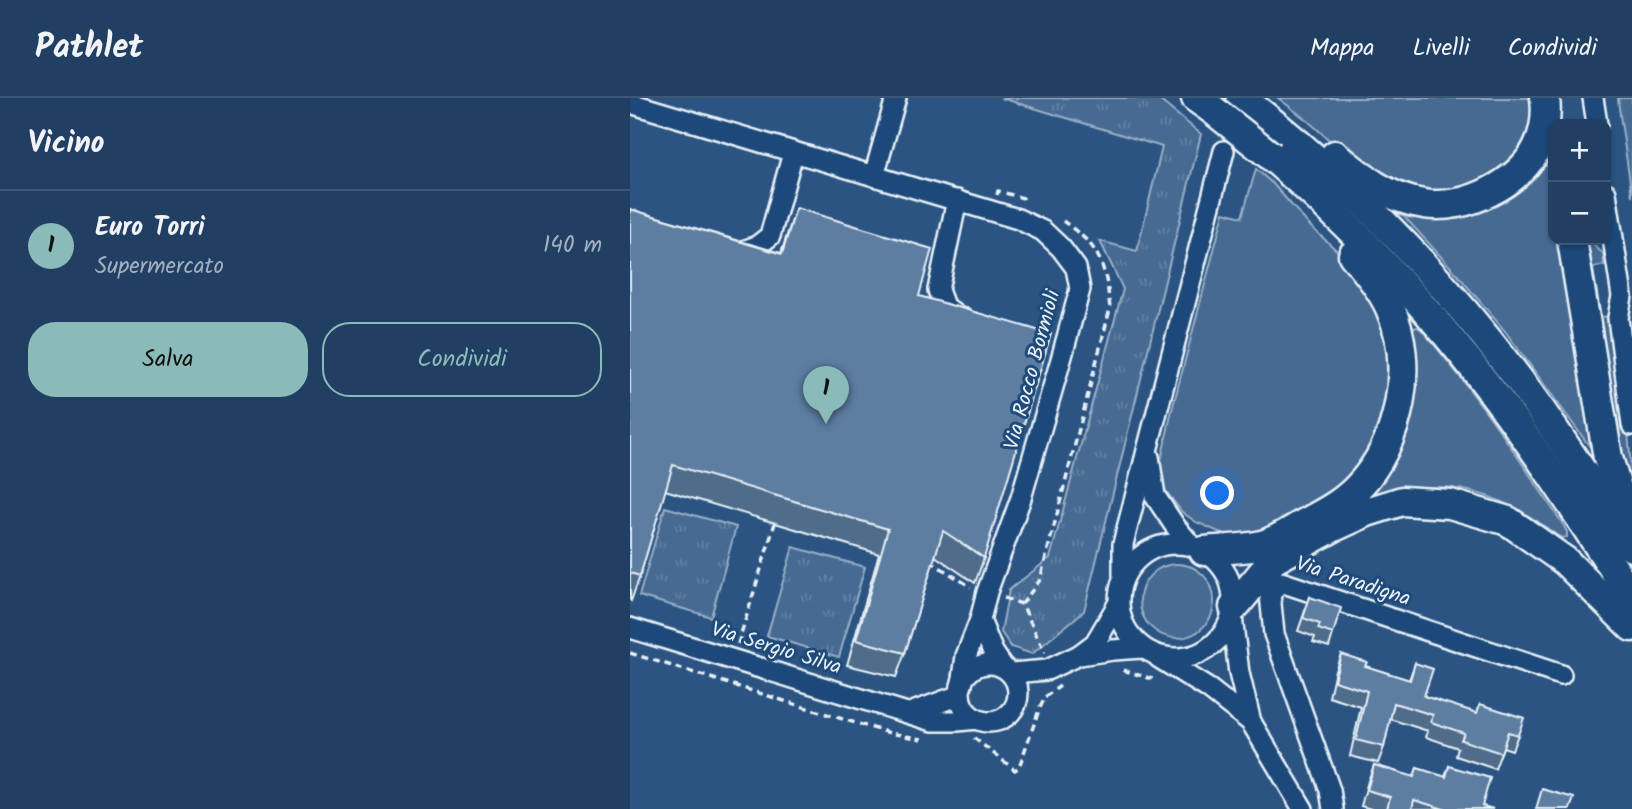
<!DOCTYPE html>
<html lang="it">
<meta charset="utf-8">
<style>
:root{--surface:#203f62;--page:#2d4a6b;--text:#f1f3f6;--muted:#a2afbe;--line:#3d5877;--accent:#8bbbb9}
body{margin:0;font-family:Kalam,sans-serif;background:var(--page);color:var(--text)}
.controls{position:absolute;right:21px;top:21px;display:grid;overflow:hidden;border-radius:14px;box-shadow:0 2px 5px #0004}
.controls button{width:63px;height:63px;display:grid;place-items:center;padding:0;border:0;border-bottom:2px solid var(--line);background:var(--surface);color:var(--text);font:35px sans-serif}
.you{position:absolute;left:588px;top:396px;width:24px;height:24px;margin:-18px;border:5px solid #fff;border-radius:50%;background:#1a73e8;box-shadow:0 0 0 10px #1a73e833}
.badge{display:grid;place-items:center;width:46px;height:46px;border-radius:50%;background:var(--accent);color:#111;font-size:23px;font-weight:700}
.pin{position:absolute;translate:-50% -58px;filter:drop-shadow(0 2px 4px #0008)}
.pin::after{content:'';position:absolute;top:37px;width:24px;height:21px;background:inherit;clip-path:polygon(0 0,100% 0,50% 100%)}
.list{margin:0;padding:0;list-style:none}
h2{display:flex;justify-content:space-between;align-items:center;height:91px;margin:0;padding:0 28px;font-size:30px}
h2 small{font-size:23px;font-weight:400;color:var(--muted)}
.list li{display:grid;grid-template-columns:46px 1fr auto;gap:21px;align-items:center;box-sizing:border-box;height:112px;padding:0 28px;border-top:2px solid var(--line)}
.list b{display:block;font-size:26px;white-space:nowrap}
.list p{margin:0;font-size:23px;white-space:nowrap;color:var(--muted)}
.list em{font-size:23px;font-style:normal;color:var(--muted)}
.actions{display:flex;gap:14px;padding:21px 28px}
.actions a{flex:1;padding:16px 0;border:2px solid var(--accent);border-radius:28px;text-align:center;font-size:24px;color:var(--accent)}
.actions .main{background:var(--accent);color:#111}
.map{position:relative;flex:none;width:1002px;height:711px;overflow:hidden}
header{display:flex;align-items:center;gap:42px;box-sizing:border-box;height:98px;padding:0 35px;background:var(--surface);border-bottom:2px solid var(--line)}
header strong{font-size:33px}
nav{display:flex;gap:38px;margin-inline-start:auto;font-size:24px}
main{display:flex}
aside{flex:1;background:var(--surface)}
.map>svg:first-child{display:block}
.grass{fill:#476b93;stroke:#98aec6;stroke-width:2}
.park{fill:url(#park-tufts);stroke:#98aec6;stroke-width:2}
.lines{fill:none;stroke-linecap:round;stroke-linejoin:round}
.minor-casing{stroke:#e8f1f8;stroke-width:24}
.highway-casing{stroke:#e8f1f8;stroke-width:33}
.path{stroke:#e8f1f8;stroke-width:3.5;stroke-dasharray:7 5;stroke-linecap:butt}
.minor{stroke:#1f4a7a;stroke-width:19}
.highway{stroke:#1f4a7a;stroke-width:28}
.highway-bridge-casing{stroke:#e8f1f8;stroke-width:33;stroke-linecap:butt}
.highway-bridge{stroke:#1f4a7a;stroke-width:28}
.wall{fill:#506c8a;stroke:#e8f1f8;stroke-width:2}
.building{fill:#5d7da1;stroke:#e8f1f8;stroke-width:2}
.labels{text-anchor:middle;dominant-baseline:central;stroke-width:6;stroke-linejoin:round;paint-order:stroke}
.street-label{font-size:21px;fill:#e8f1f8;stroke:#1f4a7a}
</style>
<header>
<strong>Pathlet</strong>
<nav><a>Mappa</a><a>Livelli</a><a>Condividi</a></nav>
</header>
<main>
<aside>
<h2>Vicino<small></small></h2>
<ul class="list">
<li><span class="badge">1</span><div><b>Euro Torri</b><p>Supermercato</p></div><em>140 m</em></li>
</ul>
<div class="actions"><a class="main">Salva</a><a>Condividi</a></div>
</aside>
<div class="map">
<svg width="1002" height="711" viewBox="0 0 1002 711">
<defs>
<pattern id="park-tufts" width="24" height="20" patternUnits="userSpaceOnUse" patternTransform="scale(1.75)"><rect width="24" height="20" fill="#476b93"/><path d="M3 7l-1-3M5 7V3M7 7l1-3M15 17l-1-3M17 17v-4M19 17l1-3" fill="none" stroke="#6281a3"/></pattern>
</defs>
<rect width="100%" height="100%" fill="#2b5482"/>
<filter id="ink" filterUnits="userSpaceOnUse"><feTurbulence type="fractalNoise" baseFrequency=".0143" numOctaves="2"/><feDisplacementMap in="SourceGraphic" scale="14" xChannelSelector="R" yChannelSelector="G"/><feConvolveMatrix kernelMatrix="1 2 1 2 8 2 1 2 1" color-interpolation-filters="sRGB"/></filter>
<g filter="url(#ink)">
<g class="grass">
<polygon points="648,0 908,0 900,46 857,86 792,98 724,64 678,23"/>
<polygon points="988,0 1002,0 1002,98 989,10"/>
<polygon points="912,68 920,68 923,70 923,142 934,142 963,350 960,349 875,233 826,175 769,113"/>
<polygon points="626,71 644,87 679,127 714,159 737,187 761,247 759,313 724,381 645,431 600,439 566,424 552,414 536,393 532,380 530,367 542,312 594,114 612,119"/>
<path d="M949 142H962L966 150 973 155 974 167 963 170 971 219 981 218C991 280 1002 342 1002 405L995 387Z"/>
<path d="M787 229 791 231C844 292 889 360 934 428L937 434V439L932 440 928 438C884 405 837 382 780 391 767 393 754 397 742 400L737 397 781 231Z"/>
<circle cx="547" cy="503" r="37"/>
</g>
<g class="park">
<polygon points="371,0 527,0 571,36 454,513 402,556 381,549 371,534 379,492 420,460 493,191 470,143 507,153 532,49"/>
<polygon points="35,409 106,429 81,519 9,498"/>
<polygon points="163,449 235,469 209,559 137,538"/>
</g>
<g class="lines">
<g class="minor-casing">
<g id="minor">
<polyline points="963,0 967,26"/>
<polyline points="0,5 388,121 413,133 431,150 446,170 450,191 432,258 391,400 357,494 350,522 336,558 332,587"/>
<polyline points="244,78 266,0"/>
<polyline points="976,95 992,198 988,220 1002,327"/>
<polyline points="327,102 308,192 314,208 329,219 333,220"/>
<polyline points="103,153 107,155 127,148 140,138 163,55"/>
<polyline points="519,359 525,398 545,428 561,447"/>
<circle cx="546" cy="503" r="57"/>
<polyline points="493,479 493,446 594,53"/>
<polyline points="602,519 609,575 621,624 673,711"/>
<polyline points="350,522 363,554 373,569"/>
<polyline points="0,530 303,623 327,623 347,621"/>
<polyline points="449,557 465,545 488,506"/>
<polyline points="529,560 579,591 621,624"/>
<circle cx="359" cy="595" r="29"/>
<polyline points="382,575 417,572 449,557 483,552 512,550"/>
<polyline points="280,615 330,597"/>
<polyline points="703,711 700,692 644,536 640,496 651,484 931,577"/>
</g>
</g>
<g class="highway-casing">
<g id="highway">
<polyline points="566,0 583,12"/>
<path d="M611 0C714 78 805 172 883 274 926 330 963 391 1002 449"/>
<path d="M705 57C731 79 759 101 794 106 835 113 891 85 908 48 915 33 917 16 915 0"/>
<path d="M641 58C725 130 800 211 867 300 915 364 958 432 1002 499"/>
<polyline points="942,142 978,360 987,390 1002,425"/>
<path d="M574 453C593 451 614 451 632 447 647 443 662 432 675 425 694 415 713 405 728 389 771 345 785 266 760 210 751 190 737 173 723 157"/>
<polyline points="604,509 643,462 704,429 737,414 772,403 820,406 878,423 935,463 1002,529"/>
</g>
</g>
<g class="path">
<polyline points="367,97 368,93 393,100 392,104"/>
<polyline points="300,463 341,489"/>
<polyline points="374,500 392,506 415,555"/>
<path d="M392 506 410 482 480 211C478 188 475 164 460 146 452 137 442 130 433 123"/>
<polyline points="108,546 145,425"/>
<polyline points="0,555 232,627 260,635 292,641"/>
<polyline points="493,572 526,582"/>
<polyline points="344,640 385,672 389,669 409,612 415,599 430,588"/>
</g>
<use href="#minor" class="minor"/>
<use href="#highway" class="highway"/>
<g class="highway-bridge-casing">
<polyline id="highway-bridge" points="583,12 641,58"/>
</g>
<use href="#highway-bridge" class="highway-bridge"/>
</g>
<g class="wall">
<polygon points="166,110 289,198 354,460 345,485 305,458 275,555 266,579 217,567 249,456 35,392 10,478 1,503 0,502 0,111 151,155"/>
<polygon points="680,499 703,536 699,549 683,544 685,539 668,533"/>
<polygon points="711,556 735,568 779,582 785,565 794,598 888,637 882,652 873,649 865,671 826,658 828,650 796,639 798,633 760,621 754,649 748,665 720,658 731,609 699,599 705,572"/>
<polygon points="744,667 784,679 787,670 815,679 819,668 852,708 863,711 741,711 731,708 738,683"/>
</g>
<g class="building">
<polygon points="166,110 302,151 289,198 421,236 354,460 313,433 275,555 226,542 258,431 43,367 10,478 0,475 0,111 152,156"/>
<polygon points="680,499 711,510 703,536 688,531 690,526 673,520"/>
<polygon points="711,556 737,564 735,568 780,582 785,565 803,571 794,598 847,615 850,606 894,620 888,637 878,634 871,655 831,642 834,635 801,624 803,617 764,605 754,649 726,642 737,593 704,583"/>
<polygon points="744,667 784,679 787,670 816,679 819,668 860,680 852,708 863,711 814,711 784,702 782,711 757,711 760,699 737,692"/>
<polygon points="912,691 944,700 940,711 906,711"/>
</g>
</g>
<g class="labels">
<g class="street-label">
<text transform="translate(403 272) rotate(-75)">Via Rocco Bormioli</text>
<text transform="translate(723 484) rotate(18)">Via Paradigna</text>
<text transform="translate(146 551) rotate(17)">Via Sergio Silva</text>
</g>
</g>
</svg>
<div class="controls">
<button>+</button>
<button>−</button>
</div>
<div class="you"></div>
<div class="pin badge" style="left:196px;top:326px">1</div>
</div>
</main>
